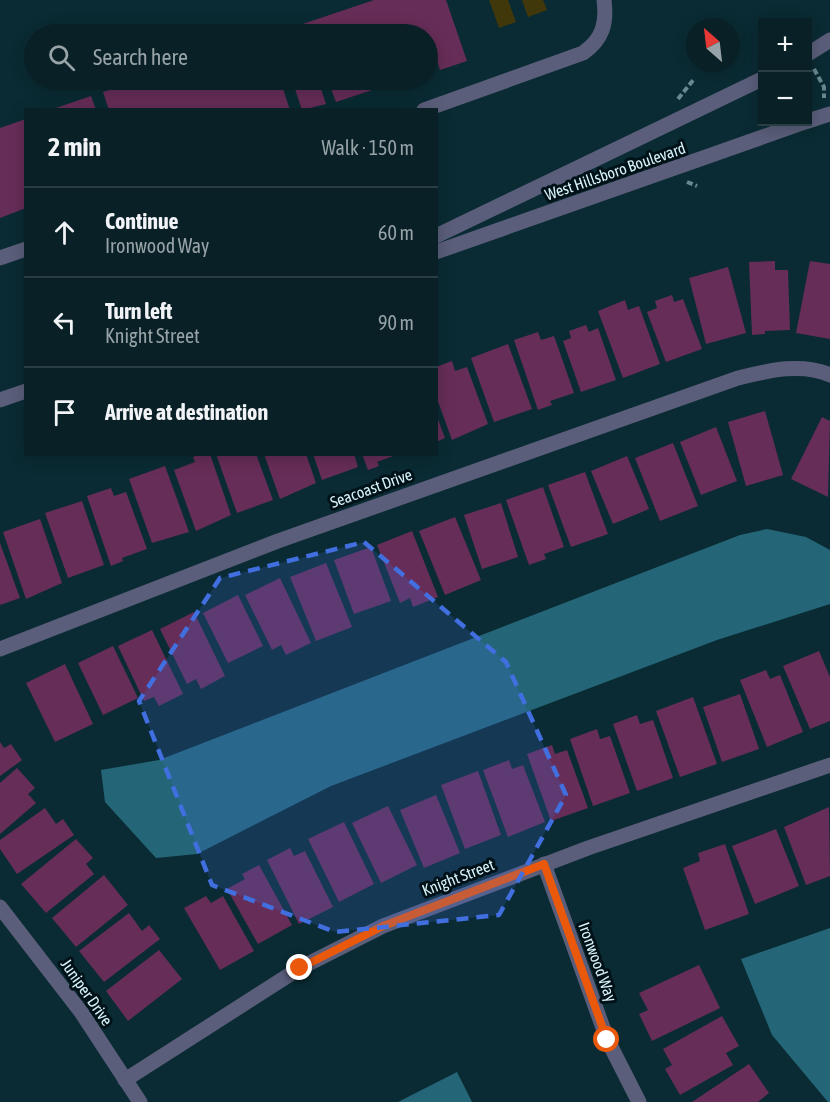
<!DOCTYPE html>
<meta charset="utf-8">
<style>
:root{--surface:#082026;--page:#162d32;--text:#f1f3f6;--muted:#98a3a7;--line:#293e43}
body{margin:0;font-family:"Asap Condensed",sans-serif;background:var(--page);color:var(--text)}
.controls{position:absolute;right:18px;top:18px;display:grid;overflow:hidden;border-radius:0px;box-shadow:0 3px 15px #0003}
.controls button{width:54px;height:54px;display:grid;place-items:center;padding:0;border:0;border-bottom:2px solid var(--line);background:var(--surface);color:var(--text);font:30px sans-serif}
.compass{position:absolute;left:686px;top:18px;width:54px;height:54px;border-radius:50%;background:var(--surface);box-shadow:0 3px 15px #0003;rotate:332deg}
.stop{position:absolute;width:18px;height:18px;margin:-14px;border:4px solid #ea580c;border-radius:50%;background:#fff}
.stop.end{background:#ea580c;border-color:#fff;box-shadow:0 2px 6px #0008}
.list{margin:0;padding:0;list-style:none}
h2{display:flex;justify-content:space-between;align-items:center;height:78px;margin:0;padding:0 24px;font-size:26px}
h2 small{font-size:20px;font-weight:400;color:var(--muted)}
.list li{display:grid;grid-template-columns:39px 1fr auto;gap:18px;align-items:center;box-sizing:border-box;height:90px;padding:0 24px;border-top:2px solid var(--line)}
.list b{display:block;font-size:22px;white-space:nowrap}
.list p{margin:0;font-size:20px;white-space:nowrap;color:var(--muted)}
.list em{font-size:20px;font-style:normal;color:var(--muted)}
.icon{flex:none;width:33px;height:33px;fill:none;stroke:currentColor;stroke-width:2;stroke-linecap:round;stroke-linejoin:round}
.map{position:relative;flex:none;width:830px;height:1102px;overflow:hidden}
.search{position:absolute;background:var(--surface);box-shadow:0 3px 15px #0003;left:24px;top:24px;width:414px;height:66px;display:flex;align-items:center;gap:15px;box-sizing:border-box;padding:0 21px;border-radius:33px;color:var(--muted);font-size:22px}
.panel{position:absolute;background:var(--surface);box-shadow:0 3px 15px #0003;left:24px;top:108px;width:414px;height:348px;border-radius:0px}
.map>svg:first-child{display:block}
.green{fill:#40380b}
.water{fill:#246677}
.building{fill:#662d58}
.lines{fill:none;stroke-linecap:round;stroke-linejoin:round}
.path{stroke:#6a8890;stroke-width:4;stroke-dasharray:6 3;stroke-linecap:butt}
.street{stroke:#5a5e7a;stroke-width:15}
.route{stroke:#ea580c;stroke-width:8}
.marked{fill:#426fdf;fill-opacity:0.2;stroke:#426fdf;stroke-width:4.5;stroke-dasharray:12 8;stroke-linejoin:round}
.labels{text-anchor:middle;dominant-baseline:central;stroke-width:6;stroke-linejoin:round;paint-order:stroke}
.street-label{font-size:16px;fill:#d8f3fb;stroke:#001218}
</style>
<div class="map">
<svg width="830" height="1102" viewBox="0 0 830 1102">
<rect width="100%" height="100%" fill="#0a2b33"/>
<g class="green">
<polygon points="489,0 508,0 516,22 499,28"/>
<polygon points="522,0 543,0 547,10 528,17"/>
</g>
<g class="water">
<polygon points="767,529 806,537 830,550 830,604 717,640 331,786 197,854 156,858 105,802 101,770 159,760 740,535"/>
<polygon points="830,928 830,1102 828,1102 772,1035 741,959"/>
<polygon points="457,1072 472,1102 398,1102"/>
</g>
<g class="building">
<polygon points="374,0 446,0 467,61 440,70 434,51 428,53 428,34 273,34"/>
<polygon points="140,80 280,80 290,110 109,110 103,92"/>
<polygon points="292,80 375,80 378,88 336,102 329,83 320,86 326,104 302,110"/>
<polygon points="386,80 406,80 388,86"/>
<polygon points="91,96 96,110 53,110 53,109"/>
<polygon points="26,119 26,208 0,218 0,128"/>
<polygon points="775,261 775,270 788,270 790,330 765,331 765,334 752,335 749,262"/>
<polygon points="810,261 830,264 830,339 796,333"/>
<polygon points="728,267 746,333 706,344 689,278"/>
<polygon points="672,295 674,302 683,299 702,349 666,362 647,312 657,308 655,301"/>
<polygon points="625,300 628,310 639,306 660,364 623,378 598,311"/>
<polygon points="586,325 589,332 598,328 616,380 581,392 563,341 571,338 569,331"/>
<polygon points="538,332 541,340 554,336 574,393 550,401 552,405 538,410 514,340"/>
<polygon points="508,344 532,409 494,422 471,358"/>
<polygon points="452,361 455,371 467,367 488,424 452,440 436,396 436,367"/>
<polygon points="765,411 783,475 746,486 728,422"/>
<polygon points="436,414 445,438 436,442"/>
<polygon points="822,417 830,421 828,497 791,479"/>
<polygon points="716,427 737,481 701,495 680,442"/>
<polygon points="673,443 698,506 660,521 635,458"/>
<polygon points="200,454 210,454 231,515 196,531 174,470 195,462 193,457"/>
<polygon points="216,454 256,454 273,500 237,513"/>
<polygon points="264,454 306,454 316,483 280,499"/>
<polygon points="313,454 354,454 358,467 322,480"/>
<polygon points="362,454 396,454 396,455 377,462 379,466 368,470"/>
<polygon points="627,456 649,509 613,524 591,471"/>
<polygon points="165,466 189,532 152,543 129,479"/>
<polygon points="585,472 608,534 571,547 548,485"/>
<polygon points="543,487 564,547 544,554 546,559 529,565 506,500"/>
<polygon points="111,488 114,496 126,492 147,549 122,558 123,561 111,566 87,496"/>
<polygon points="82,501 104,565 68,578 45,513"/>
<polygon points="501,503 518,557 482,569 464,515"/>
<polygon points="455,517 481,580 445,595 419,531"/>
<polygon points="40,519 62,583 26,599 3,532"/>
<polygon points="412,531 438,597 413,607 410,598 400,603 377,545"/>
<polygon points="0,543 20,598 0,605"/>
<polygon points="371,547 391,601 354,614 334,560"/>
<polygon points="326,563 352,627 316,641 290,577"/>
<polygon points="280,578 311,643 286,655 281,645 272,650 245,595"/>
<polygon points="238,595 263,646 228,663 203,613"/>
<polygon points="194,612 225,676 201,689 196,679 187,684 160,629"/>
<polygon points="152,630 183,694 159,706 154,697 144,701 118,646"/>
<polygon points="113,646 138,698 103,715 78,663"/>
<polygon points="819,651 830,677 830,721 810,729 783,666"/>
<polygon points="65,664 93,724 55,742 26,683"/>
<polygon points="766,670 770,679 780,675 803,732 767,747 740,680"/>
<polygon points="740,694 759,749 722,762 703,707"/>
<polygon points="693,697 717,764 680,777 656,711"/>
<polygon points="637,715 640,724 653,720 673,778 637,791 613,724"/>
<polygon points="597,729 600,739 610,736 630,793 593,806 570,739"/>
<polygon points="0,742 4,748 11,744 22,760 0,776"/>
<polygon points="552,745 555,754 567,750 588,808 551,821 527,754"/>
<polygon points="509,760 512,769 523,765 545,822 508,837 483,770"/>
<polygon points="17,768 35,788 28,794 36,803 0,834 0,783"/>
<polygon points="478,771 501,835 465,849 441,785"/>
<polygon points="436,795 460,853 424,868 400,810"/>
<polygon points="388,806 417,865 381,883 352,823"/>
<polygon points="829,807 830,876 806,885 784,827"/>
<polygon points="45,808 56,824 63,819 74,835 17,874 0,849 0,840"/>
<polygon points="344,822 374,884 339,902 308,839"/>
<polygon points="776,829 799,886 755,904 732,846"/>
<polygon points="76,839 93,858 86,864 94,874 46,913 21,884"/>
<polygon points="725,844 749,914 705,930 683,868 700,861 698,853"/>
<polygon points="290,848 294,856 305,851 333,907 299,924 267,860"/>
<polygon points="259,865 292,925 258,944 227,889 245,879 242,874"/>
<polygon points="104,875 128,905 76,947 52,918"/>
<polygon points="206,896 211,903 223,896 254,951 220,970 184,908"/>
<polygon points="129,913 142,931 149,925 160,939 104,982 79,951"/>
<polygon points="159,950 182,979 128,1021 106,991"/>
<polygon points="699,965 720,1008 652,1041 639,1014 648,1010 639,993"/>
<polygon points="722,1016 739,1046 726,1053 733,1065 680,1095 665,1069 672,1065 663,1049"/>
<polygon points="749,1064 769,1093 758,1102 692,1102"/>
</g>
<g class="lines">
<g class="path">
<polyline points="814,69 824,87 824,98"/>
<polyline points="678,99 694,79"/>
<polyline points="687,182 697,186"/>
</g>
<g class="street">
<polyline points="808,54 830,40"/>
<path d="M424 110 583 53C603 39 607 23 604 0"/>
<polyline points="808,121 830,114"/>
<polyline points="436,236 762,79"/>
<polyline points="436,252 805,122"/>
<polyline points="0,258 26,249"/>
<polyline points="0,400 26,391"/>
<path d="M0 649 278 541 738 378C767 371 801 362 830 375"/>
<polyline points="544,864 607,1039 639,1102"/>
<polyline points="0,907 81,1012 140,1102"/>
<polyline points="125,1080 300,968 383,926 588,848 830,765"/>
</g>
</g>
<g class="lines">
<polyline class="route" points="300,968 383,926 544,864 607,1040"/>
</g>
<path class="marked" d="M364 542 506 662 566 795 499 915 335 932 212 885 139 701 220 578Z"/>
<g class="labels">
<g class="street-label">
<text transform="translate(615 171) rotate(-19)">West Hillsboro Boulevard</text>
<text transform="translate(371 488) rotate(-20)">Seacoast Drive</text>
<text transform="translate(458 877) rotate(-21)">Knight Street</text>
<text transform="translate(598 962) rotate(70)">Ironwood Way</text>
<text transform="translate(87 992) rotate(55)">Juniper Drive</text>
</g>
</g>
</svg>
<div class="controls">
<button>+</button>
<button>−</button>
</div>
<svg class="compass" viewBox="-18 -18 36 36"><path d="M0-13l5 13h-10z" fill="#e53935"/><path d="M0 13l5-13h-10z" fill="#98a3a7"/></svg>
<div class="stop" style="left:607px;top:1040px"></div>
<div class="stop end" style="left:300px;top:968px"></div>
<div class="search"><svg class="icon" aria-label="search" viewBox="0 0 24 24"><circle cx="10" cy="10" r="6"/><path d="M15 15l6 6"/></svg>Search here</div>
<section class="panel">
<h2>2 min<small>Walk · 150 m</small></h2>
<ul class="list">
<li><svg class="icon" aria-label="ahead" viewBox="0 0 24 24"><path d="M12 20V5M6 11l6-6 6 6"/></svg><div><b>Continue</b><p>Ironwood Way</p></div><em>60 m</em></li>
<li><svg class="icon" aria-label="left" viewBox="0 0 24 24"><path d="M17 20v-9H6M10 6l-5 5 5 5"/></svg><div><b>Turn left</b><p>Knight Street</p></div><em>90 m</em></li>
<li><svg class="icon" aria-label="arrive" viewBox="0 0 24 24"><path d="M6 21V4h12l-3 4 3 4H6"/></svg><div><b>Arrive at destination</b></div></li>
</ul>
</section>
</div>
